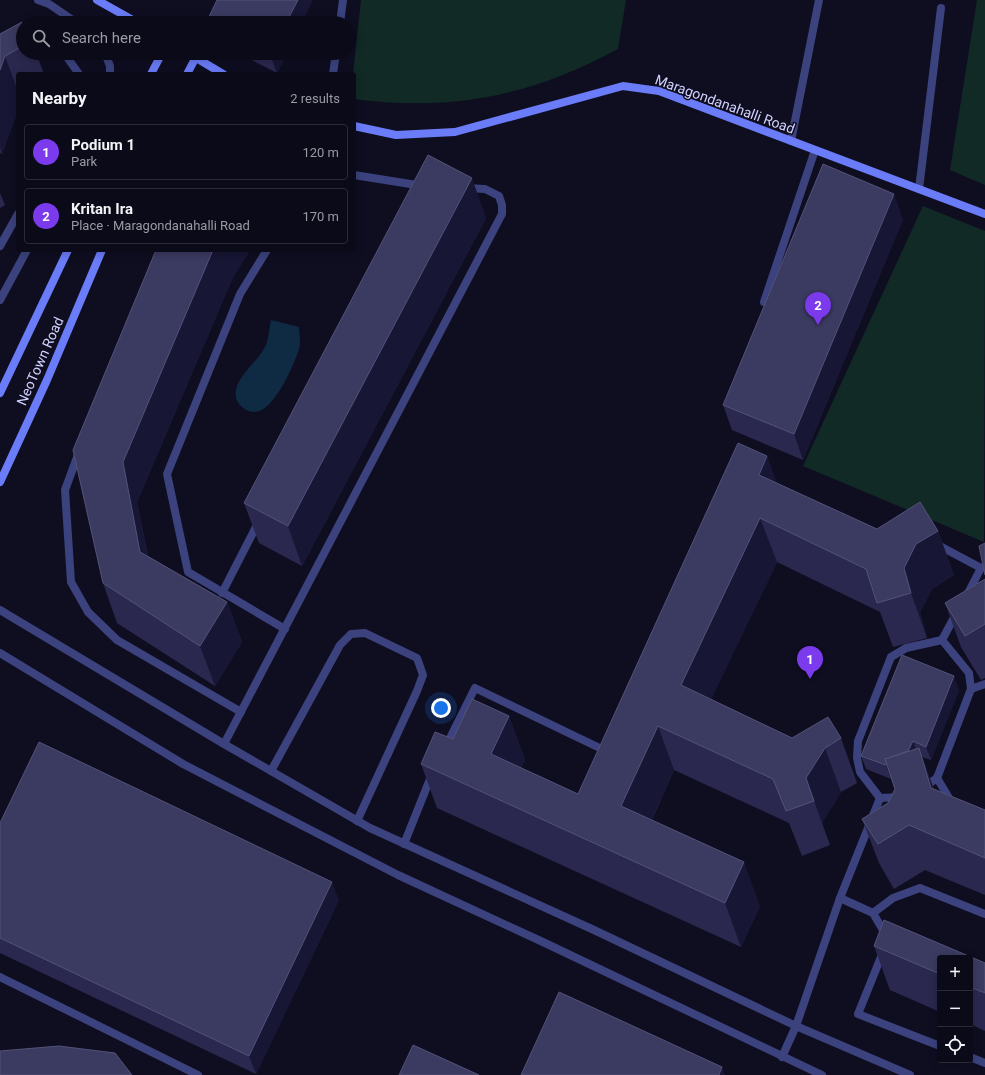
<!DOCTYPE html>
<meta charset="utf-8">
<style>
:root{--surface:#0b0a19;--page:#191826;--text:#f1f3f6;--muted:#9a9aa2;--line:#2b2b38;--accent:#7c3aed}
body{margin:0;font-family:Roboto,sans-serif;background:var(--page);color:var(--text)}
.controls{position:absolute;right:12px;bottom:12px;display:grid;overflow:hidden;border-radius:4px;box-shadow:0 2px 10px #0003}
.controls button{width:36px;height:36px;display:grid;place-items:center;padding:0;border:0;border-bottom:1px solid var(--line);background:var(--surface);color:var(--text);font:20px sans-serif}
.you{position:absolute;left:441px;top:708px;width:14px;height:14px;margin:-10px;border:3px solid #fff;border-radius:50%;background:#1a73e8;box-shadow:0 0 0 6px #1a73e833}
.badge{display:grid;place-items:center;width:26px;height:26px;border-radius:50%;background:var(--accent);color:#fff;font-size:13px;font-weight:700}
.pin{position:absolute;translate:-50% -33px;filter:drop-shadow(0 1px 2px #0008)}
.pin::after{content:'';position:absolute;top:21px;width:14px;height:12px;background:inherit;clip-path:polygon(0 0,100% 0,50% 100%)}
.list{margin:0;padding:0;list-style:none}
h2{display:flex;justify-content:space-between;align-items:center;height:52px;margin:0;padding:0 16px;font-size:17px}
h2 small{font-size:13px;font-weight:400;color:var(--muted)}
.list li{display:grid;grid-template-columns:26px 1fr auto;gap:12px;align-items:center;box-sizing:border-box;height:56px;margin:0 8px 8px;padding:0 8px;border:1px solid var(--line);border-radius:4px}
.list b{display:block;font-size:15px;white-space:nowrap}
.list p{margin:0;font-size:13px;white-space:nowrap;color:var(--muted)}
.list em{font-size:13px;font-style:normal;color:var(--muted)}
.icon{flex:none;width:22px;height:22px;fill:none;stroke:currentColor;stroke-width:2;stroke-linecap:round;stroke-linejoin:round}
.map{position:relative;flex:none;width:985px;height:1075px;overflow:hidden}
.search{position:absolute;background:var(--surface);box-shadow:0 2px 10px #0003;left:16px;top:16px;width:340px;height:44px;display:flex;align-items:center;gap:10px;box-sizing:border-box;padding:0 14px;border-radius:22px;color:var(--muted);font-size:15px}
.panel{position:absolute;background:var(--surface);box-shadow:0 2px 10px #0003;left:16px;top:72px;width:340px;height:180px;border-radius:4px}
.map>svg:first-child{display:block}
.green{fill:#112a26}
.water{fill:#0f2b44}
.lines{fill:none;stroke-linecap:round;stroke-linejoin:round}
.lane{stroke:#3b427e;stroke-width:8}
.street{stroke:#3b427e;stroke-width:8}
.secondary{stroke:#6b7cf9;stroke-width:8}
.wall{fill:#2a284e}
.shaded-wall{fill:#171634}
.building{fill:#3b3a61;stroke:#535279}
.labels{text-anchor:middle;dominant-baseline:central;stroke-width:3;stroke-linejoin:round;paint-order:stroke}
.street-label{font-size:14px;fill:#d0d1fd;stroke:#0f0e21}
</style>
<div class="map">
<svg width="985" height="1075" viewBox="0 0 985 1075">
<rect width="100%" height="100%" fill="#0f0e21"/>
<g class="green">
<path d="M361 0H626L618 49C531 96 452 112 354 99V74H353Z"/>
<polygon points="977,0 985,0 985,185 950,170"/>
<polygon points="923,206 985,231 984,542 803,466"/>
</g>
<path class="water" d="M271 320 299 327C299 334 301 343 299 349 294 365 274 411 255 412 249 412 243 409 239 404 225 384 258 363 265 347 269 339 269 329 271 320Z"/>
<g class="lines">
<g class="lane">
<polyline points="919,189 941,8"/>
<polyline points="271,771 340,645 351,634 365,633 417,658 423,675 417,691 357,821"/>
</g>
<g class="street">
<polyline points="38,0 49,4 77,23"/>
<polyline points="340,23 343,0"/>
<polyline points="64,53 79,74"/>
<polyline points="105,53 110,66 110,74"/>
<polyline points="333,74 336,53"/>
<polyline points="791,141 819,0"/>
<polyline points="354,175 423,186"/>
<polyline points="0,246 18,214"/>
<polyline points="267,250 240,294 167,474 188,572 285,629"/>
<polyline points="0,300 27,250"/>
<polyline points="764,302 815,150"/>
<polyline points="79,452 65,490 71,582 88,612 117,640 241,712"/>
<polyline points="936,544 981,568"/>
<polyline points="222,593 259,521"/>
<polyline points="966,597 981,568 985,567"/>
<polyline points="0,610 224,744 370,828 594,930 796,1026 910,1075"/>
<polyline points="0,653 183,764 398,875 545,943 822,1075"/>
<polyline points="971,689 985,684"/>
<polyline points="224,744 502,214 502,205 499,196 485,189 465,188"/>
<polyline points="445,748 475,688 608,752"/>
<polyline points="937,778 952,803"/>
<polyline points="923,788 937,778 971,689 969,673 942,640"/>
<polyline points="902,797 880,798 860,772 857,758 858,741 891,657 906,648 942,640 957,612"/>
<polyline points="404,844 432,774"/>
<polyline points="840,898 873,913 887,937"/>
<polyline points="873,913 893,898 920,888 985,914"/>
<polyline points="883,952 858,1014 940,1046"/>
<polyline points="0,977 198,1075"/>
<polyline points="782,1057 796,1026 840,898 880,798"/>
<polyline points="970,1057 985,1063"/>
</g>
<g class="secondary">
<polyline points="97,0 138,23"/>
<polyline points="188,53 223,74"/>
<polyline points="151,74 162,53"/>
<polyline points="187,74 196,57"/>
<polyline points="354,126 396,135 455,132 623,86 659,91 985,214"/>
<polyline points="0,393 68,250"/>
<polyline points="0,482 47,380 102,250"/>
</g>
</g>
<g class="wall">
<polygon points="23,25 23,53 36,53 44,74 18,74 18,110 2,154 0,153 0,34"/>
<polygon points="238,53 287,53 277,73"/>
<polygon points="0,193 5,205 0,208"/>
<polygon points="486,218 302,566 259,543 244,503"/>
<polygon points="903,219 803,460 732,430 723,405"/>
<polygon points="156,250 250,250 233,277 137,502 148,556 227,602 242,642 215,686 117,623 103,583"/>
<polygon points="777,484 877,529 938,531 954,575 932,589 920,612 927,638 893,647 880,612 777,562 711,699 792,738 841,738 857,783 841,792 822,823 830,845 802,856 789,823 674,770 652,820 760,906 741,947 437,808 421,764 453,739 509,716 525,760 521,768 578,794"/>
<polygon points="985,579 985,678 981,680 961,647 945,603"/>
<polygon points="959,690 931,760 922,757 934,789 985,810 985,895 925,870 894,889 879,863 862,819 888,803 895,789 891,778 891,779 866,769 861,756"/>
<polygon points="0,823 339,900 256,1074 0,953"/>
<polygon points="884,920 985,963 985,1031 970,1024 970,958 940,958 940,1012 890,990 874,946"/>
</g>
<g class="shaded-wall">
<polygon points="298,0 313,0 302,23 286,23"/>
<polygon points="271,53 287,53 277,73 270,55"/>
<polygon points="5,56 18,92 18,110 2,154 0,147 0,70"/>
<polygon points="472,178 486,218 302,566 288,526"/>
<polygon points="894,194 903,219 803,460 794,434"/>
<polygon points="213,250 250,250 233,277 137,502 155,592 140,552 123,462"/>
<polygon points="767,456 784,501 759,475"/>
<polygon points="760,518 777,562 697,729 681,685"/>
<polygon points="938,531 954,575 932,589 920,612 927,638 911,593 904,568 916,544"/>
<polygon points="227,602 242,642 215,686 200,646"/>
<polygon points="954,676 959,690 931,760 926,747"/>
<polygon points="509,716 525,760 507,799 491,754"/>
<polygon points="658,726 674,770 638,850 621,806"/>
<polygon points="913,741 918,755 903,766"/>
<polygon points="825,748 841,792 822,823 806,778"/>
<polygon points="919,748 935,793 931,788"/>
<polygon points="888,760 893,774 891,779 886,765"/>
<polygon points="744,862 760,906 741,947 725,903"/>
<polygon points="332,882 339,900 256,1074 249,1056"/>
<polygon points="722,1067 725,1075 719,1075"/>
</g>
<g class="building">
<polygon points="217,0 298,0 286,23 206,23"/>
<polygon points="22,22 23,25 23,46 5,56 0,70 0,34"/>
<polygon points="428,155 472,178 288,526 244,503"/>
<polygon points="823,164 894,194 794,434 723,405"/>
<polygon points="156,250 213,250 123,462 140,552 227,602 200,646 103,583 73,450"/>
<polygon points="738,443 767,456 759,475 877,529 920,502 938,531 916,544 904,568 911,593 877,603 866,569 760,518 681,685 792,738 828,717 841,738 825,748 806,778 814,801 786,811 773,779 658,726 621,806 744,862 725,903 421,764 435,732 453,739 472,699 509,716 491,754 578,794"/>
<polygon points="985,543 985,575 979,546"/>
<polygon points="985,579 985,624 965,636 945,603"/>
<polygon points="902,655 954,676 926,747 913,741 908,751 885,759 887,763 886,765 861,756"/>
<polygon points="39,742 332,882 249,1056 0,938 0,823"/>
<polygon points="919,748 931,788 985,810 985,858 909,825 878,844 862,819 888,803 895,789 885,759"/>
<polygon points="884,920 985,963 985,993 970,987 970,958 940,958 940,974 874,946"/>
<polygon points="559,992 722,1067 719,1075 521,1075"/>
<polygon points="413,1045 479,1075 399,1075"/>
<polygon points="59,1046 115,1053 132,1075 0,1075 0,1051"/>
</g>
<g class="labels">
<g class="street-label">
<text transform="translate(725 104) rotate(20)">Maragondanahalli Road</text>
<text transform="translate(40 361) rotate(-66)">NeoTown Road</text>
</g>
</g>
</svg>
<div class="controls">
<button>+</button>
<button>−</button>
<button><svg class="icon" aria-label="locate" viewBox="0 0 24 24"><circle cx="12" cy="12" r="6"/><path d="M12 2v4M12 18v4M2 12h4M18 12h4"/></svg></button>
</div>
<div class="you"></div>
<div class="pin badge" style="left:810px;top:679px">1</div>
<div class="pin badge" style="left:818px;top:325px">2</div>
<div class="search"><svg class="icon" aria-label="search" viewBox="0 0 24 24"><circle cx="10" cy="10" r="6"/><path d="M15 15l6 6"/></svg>Search here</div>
<section class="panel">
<h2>Nearby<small>2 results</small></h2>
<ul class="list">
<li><span class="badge">1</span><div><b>Podium 1</b><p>Park</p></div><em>120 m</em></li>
<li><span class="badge">2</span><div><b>Kritan Ira</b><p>Place · Maragondanahalli Road</p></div><em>170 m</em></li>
</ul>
</section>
</div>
